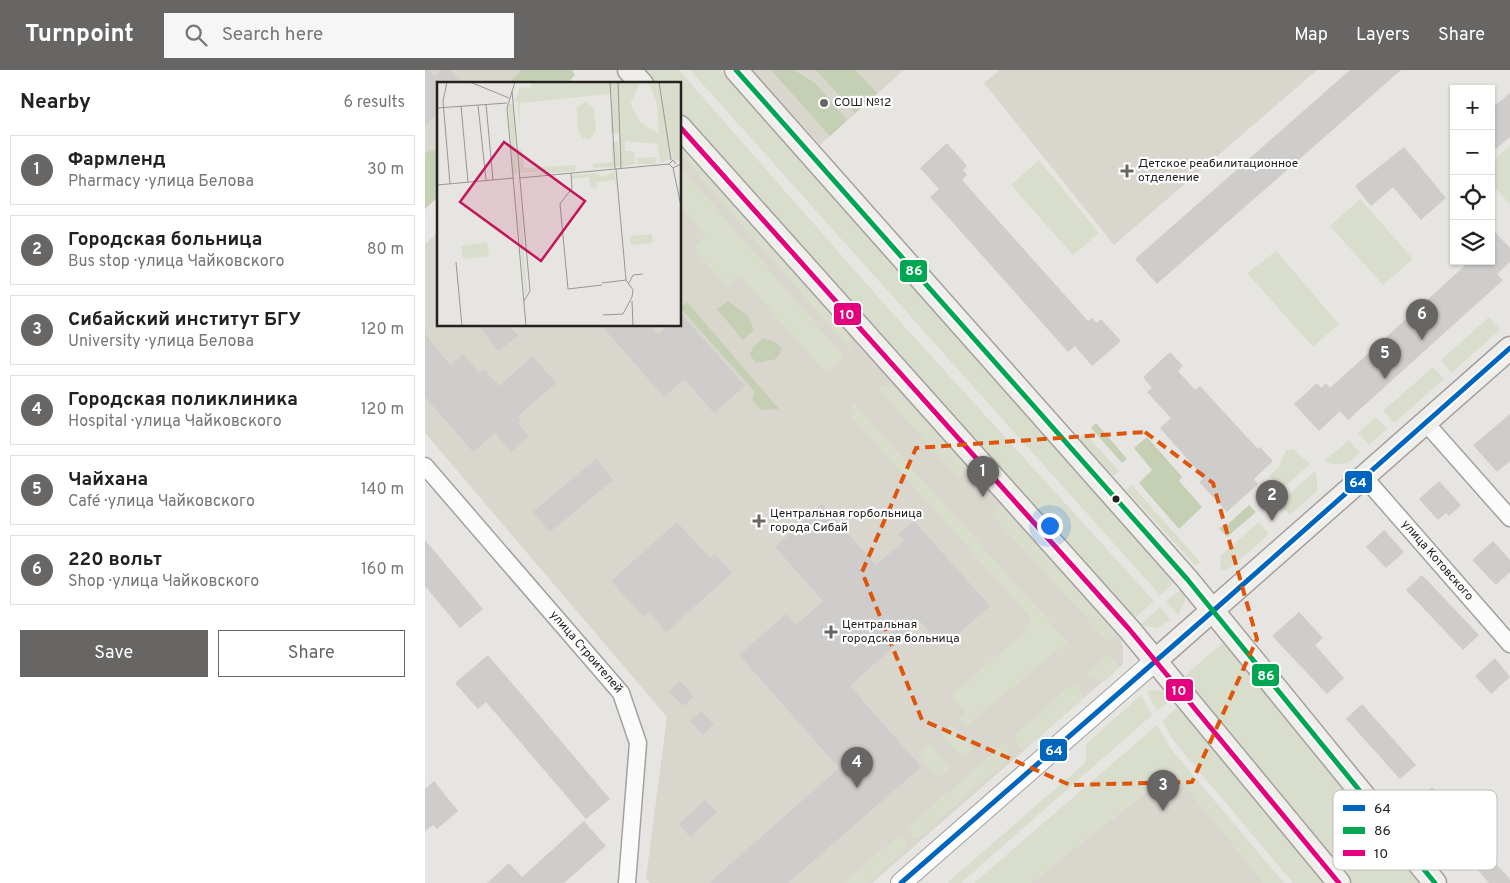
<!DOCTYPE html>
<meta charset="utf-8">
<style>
:root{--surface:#fff;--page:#f6f6f6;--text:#222;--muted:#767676;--line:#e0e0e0;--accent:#686664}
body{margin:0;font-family:Overpass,sans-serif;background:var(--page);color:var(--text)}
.controls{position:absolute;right:15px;top:15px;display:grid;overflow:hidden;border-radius:0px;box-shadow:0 1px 4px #0004}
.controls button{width:45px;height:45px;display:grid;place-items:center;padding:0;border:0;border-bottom:1px solid var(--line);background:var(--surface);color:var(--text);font:25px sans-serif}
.you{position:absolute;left:624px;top:455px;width:18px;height:18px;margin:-12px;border:4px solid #fff;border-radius:50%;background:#1a73e8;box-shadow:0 0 0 8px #1a73e833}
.badge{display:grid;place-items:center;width:32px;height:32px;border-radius:50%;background:var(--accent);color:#fff;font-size:16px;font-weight:700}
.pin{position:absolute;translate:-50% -41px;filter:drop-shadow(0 1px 2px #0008)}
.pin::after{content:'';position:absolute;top:26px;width:18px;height:15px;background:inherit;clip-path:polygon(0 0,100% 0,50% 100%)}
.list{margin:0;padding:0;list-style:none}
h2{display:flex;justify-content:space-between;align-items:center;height:65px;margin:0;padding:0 20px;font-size:21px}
h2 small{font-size:16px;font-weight:400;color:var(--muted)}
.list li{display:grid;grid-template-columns:32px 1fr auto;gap:15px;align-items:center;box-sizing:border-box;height:70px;margin:0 10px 10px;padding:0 10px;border:1px solid var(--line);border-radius:0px}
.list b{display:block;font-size:19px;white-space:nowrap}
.list p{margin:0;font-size:16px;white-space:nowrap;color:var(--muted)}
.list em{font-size:16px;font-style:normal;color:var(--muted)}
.actions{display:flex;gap:10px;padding:15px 20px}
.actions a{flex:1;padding:11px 0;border:1px solid var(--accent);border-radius:0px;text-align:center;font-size:18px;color:var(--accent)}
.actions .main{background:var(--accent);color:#fff}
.icon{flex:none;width:28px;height:28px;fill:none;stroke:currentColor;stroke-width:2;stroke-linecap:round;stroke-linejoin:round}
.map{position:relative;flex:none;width:1085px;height:813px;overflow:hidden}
header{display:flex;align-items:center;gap:30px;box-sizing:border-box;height:70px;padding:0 25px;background:var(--accent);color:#fff}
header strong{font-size:24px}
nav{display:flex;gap:28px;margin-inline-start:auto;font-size:18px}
.search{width:350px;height:45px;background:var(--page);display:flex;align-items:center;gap:12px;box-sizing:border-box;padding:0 18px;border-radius:0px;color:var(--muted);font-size:19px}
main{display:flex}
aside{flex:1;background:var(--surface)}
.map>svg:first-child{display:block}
.built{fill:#d9d6ce}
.green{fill:#d8decb}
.forest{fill:#c5cfb4}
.building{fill:#cfcdcb}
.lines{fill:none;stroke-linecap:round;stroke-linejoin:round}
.minor-casing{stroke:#a3a19f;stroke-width:19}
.tertiary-casing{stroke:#a3a19f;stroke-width:22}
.secondary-casing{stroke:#a3a19f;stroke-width:25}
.minor{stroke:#fbfbfb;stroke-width:16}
.tertiary{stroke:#fbfbfb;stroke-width:20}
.secondary{stroke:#f0eeea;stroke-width:22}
.bus-1-casing{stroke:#fff;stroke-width:9}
.bus-2-casing{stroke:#fff;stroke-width:9}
.bus-3-casing{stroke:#fff;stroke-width:9}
.bus-1{stroke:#0065bd;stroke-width:5}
.bus-2{stroke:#00a651;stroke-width:5}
.bus-3{stroke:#e5007d;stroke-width:5}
.marked{fill:none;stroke:#de560d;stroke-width:4;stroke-dasharray:10 6;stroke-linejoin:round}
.poi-dot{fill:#686664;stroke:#fff;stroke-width:2}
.bus-dot{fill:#242220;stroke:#fff;stroke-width:2}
.labels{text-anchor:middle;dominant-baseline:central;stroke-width:4.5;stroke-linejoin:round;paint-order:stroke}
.poi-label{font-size:12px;fill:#242220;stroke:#fff;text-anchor:start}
.street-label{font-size:12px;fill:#242220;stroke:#fff}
.inset-road{fill:none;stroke:#999794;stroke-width:1}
.view{fill:#c2185b;fill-opacity:0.15;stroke:#c2185b;stroke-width:2.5}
.inset-edge{fill:none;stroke:#242220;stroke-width:2.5}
.key{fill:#fff;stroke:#bdbdbc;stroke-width:1}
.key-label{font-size:14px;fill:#242220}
.line-badge{stroke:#fff;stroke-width:2}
.badge-label{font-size:14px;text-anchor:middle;font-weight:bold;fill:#fff}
</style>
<header>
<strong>Turnpoint</strong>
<div class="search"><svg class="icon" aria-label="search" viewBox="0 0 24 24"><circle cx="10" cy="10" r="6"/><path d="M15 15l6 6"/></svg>Search here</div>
<nav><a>Map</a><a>Layers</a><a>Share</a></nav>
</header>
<main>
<aside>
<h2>Nearby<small>6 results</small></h2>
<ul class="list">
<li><span class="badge">1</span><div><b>Фармленд</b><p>Pharmacy · улица Белова</p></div><em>30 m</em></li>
<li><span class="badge">2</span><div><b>Городская больница</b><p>Bus stop · улица Чайковского</p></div><em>80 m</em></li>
<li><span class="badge">3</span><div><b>Сибайский институт БГУ</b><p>University · улица Белова</p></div><em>120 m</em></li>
<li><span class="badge">4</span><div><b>Городская поликлиника</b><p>Hospital · улица Чайковского</p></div><em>120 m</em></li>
<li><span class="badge">5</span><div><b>Чайхана</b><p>Café · улица Чайковского</p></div><em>140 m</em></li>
<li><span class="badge">6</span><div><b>220 вольт</b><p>Shop · улица Чайковского</p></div><em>160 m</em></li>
</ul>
<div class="actions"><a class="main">Save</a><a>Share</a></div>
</aside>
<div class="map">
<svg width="1085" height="813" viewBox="0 0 1085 813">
<rect width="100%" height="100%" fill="#e7e5e2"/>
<g class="built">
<polygon points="0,0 137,0 133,14 14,14 14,118 0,130"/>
<polygon points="327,0 479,0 395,75"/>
<polygon points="575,0 892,0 689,175 559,13"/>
<polygon points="255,74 673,539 695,568 698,577 698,594 447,813 225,813 221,808 242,647 0,363 0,174 14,161 14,255 255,255"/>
<polygon points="748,701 839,813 606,813 645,782"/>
</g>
<g class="green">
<polygon points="217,0 254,0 460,235 729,531 709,549 255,42 255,14 230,14"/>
<polygon points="265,0 296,0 753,509 735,525"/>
<polygon points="255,71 426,268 425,279 255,84"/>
<polygon points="1085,76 1085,134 1066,113 1066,92"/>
<polygon points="614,90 674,163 648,185 586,115"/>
<polygon points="255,96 418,285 418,289 401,303 315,206 302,217 268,178 280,165 255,136"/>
<polygon points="935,129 988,189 958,215 905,156"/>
<polygon points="851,181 914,254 888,277 822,203"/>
<polygon points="1064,247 1075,260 1026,303 1016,290"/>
<polygon points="1008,297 1019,309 969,353 958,341"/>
<polygon points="466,314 544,398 533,408 452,318"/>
<polygon points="428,332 643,572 540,657 534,649 540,643 526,625 601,561 604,555 604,546 426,346"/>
<polygon points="951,347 962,359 944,375 933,363"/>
<polygon points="660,363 694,401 688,406 654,369"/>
<path d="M924 370 935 383C922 394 916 398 899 391Z"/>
<polygon points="868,379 885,394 838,436 831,429 850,412 844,406 854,397 861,380"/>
<polygon points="890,401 892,409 892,421 865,445 854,433"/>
<polygon points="707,415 775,492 771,496 701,420"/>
<polygon points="577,436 693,564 683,572 567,445"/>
<polygon points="834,452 844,464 806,497 796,501 795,486"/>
<polygon points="759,517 760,531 753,545 741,531"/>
<polygon points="735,537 746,550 731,558 715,555"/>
<polygon points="798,573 996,813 927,813 768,621 759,606"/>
<polygon points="683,583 695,597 677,613 660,605"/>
<polygon points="646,615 654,617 658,629 600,679 594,677 588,666"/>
<polygon points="728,620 740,621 749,627 732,641 722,622"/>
<polygon points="716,625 727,645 536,813 522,813 661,692 661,674"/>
<polygon points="756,634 903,813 868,813 748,670 737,651"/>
<polygon points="527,654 548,679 537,688 516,663"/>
<polygon points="732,655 746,679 859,813 839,813 747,701 606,813 549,813"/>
<polygon points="505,673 525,698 513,708 493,683"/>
<polygon points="579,673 583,676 582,691 494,768 489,768 484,763 483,757"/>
<polygon points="471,767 477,768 482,773 482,779 443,813 418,813"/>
</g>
<g class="forest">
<polygon points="97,0 147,0 150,5 141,14 82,14"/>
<polygon points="346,0 369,0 390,13 422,50 405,66"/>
<polygon points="391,0 430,0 452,23 430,43"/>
<polygon points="14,78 14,126 0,139 0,83"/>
<polygon points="303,231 323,246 329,260 318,270 292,239"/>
<polygon points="263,232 263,233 354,339 336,340 327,330 330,322 255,238"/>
<polygon points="338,268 350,272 357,279 351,289 331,293 325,285 328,277"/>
<polygon points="671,353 702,389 697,393 666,358"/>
<polygon points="722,367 757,407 754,411 777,437 754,459 714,413 727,400 709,378"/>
<polygon points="824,435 831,442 802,467 794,458 802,455"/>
</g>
<g class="building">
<polygon points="0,0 4,0 9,7 17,0 25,0 37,14 14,14 14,43 0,55"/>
<polygon points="925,0 976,0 732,214 710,189"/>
<polygon points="1085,23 1085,67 1066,83 1066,39"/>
<polygon points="522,73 542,96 538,100 542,105 537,110 663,251 667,248 672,253 676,249 696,271 667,296 650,276 643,282 505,127 514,119 495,98"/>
<polygon points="979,77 1021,128 996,150 968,117 946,136 930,116"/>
<polygon points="1066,158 1085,178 1085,192 1072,204 1078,210 923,350 915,341 894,361 869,334 892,313 896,318 901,313 905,318 1045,191 1066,191"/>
<polygon points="255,242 320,316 289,343 259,309 239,327 176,255 225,255 233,264 244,255 255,255"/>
<polygon points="53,255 84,255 93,266 73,281"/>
<polygon points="0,264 25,295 38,284 54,303 59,299 74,316 108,286 131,313 93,346 96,350 92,352 104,366 86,382 70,363 48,382 0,327"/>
<polygon points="745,282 758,296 753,301 770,320 775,316 833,379 835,377 848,391 829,409 833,414 802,442 774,412 779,408 735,358 746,348 722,322 727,318 718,307"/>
<polygon points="1085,344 1085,391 1072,402 1048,375"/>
<polygon points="171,389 188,410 125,462 108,442"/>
<polygon points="1014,411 1036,435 1024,446 1021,443 1013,450 994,429"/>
<polygon points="397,434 451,495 479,471 473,464 489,451 565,536 518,577 496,552 425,616 496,697 363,813 284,813 414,698 314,585 361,544 371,555 398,531 350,477"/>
<polygon points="252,452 285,488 290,484 307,503 241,562 224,542 219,547 186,511"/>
<polygon points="959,460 979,482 961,498 941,477"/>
<polygon points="0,470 58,539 35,558 0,516"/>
<polygon points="1068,471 1085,490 1085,502 1071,515 1047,490"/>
<polygon points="997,505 1054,565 1038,580 981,520"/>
<polygon points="874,542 898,568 890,575 919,608 902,624 847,566"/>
<polygon points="63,585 185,729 161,749 61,632 53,639 30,613"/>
<polygon points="1070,588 1085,607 1066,624 1050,606"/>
<polygon points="255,611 269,627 258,636 244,621"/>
<polygon points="937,634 991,695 975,709 921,649"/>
<polygon points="276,641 289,654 278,665 265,651"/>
<polygon points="9,711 33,741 12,759 8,755 0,761 0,719"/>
<polygon points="1007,717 1025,737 1009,751 991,731"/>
<polygon points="280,730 292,742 265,767 254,754"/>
<polygon points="159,751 181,776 139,813 62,813 84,793 97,807"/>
<polygon points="1046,755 1065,777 1060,782 1085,809 1085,813 1064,813 1028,772"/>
</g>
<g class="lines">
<g class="minor-casing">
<g id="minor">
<polyline points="1000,352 1085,448"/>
<path id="s1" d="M0 396 196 623 213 673 202 813"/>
<path id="s2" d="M939 407 1085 574"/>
</g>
</g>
<g class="tertiary-casing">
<polyline id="tertiary" points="476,813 731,590"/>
</g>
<g class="secondary-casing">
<g id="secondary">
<polyline points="204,0 217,14"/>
<polyline points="311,0 762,509 1010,813"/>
<polyline points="255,57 704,559 914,813"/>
<polyline points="731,590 1085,278"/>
</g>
</g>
<use href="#minor" class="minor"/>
<use href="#tertiary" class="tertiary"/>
<use href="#secondary" class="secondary"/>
<g class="bus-1-casing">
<polyline id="bus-1" points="476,813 788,541 1085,278"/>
</g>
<g class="bus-2-casing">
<polyline id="bus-2" points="311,0 762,509 1010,813"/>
</g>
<g class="bus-3-casing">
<polyline id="bus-3" points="255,57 704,559 914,813"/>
</g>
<use href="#bus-1" class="bus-1"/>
<use href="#bus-2" class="bus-2"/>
<use href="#bus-3" class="bus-3"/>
</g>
<path class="marked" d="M720 362 788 413 832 569 767 712 645 715 497 650 437 502 491 378Z"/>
<g class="poi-dot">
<circle cx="399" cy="33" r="5"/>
<path d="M699.5 93.5h5v5h5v5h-5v5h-5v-5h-5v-5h5z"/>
<path d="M331.5 443.5h5v5h5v5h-5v5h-5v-5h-5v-5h5z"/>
<path d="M403.5 554.5h5v5h5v5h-5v5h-5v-5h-5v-5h5z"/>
</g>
<circle class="bus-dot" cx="691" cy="429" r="4.5"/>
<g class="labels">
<g class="poi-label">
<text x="409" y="33">СОШ №12</text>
<text x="713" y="94">Детское реабилитационное<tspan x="713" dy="14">отделение</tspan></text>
<text x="345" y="444">Центральная горбольница<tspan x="345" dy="14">города Сибай</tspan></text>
<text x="417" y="555">Центральная<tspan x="417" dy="14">городская больница</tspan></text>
</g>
<g class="street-label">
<text stroke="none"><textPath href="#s2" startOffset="111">улица Котовского</textPath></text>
<text stroke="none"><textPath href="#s1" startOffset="246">улица Строителей</textPath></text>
</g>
</g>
<g transform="translate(12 12)">
<rect width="244" height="244" fill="#e7e5e2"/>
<path d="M95 0H204L194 20 195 26 204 41 222 52 220 21 213 4 206 0H244V80L236 77 223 81 221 62 188 59V69H197L198 82 184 85 182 51H174V12L83 21 82 44 81 20 78 19 83 5 94 6ZM148 19 157 26 159 49 152 58 146 56 141 50 140 26ZM71 22H76L80 93H76ZM175 60H181L183 85 156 86V82L175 80ZM85 66 87 86 139 83 138 89 83 94 112 89 82 91 81 67ZM220 75 218 82H200V76ZM177 89 180 109 177 98 160 100V105L154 106 152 95 135 97V93L159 91 166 95ZM78 100 85 167 81 100 90 212H88ZM215 152 216 161 194 163 193 154ZM50 160 52 174 26 177 24 164Z" fill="#d8decb"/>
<path class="inset-road" d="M10 0 6 19 13 102M33 0 72 16M78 0 70 26 89 244M173 0 178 87M181 0 184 86M222 0 234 78M75 9 93 209 87 219M49 22 56 98M41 23 49 98M24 24 31 100M0 26 70 21M239 82 236 78 232 82 236 86 244 82M236 86 244 124M134 91 135 106 123 122 131 207 165 203M82 96 232 82M0 103 77 96M19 180 25 244M165 201 189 198M192 201 196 193 206 192M195 219 196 244M166 233 186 232 195 215 196 208 189 198 179 87"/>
<path class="view" d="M67 60 148 119 104 179 23 120Z"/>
<rect width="244" height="244" class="inset-edge"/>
</g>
<rect x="908" y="720" width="164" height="80" rx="8" class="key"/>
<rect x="918" y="735" width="22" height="6" fill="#0065bd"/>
<rect x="918" y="757" width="22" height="7" fill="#00a651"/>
<rect x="918" y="780" width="22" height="6" fill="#e5007d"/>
<g class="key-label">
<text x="949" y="743">64</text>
<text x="949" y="765">86</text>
<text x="949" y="788">10</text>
</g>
<g class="line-badge">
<rect x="474" y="189" width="29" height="24" rx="5" fill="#00a651"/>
<rect x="408" y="232" width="29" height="24" rx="5" fill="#e5007d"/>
<rect x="919" y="400" width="29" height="24" rx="5" fill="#0065bd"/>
<rect x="826" y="593" width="29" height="24" rx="5" fill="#00a651"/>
<rect x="740" y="608" width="29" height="24" rx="5" fill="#e5007d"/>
<rect x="614" y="668" width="29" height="24" rx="5" fill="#0065bd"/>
</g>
<g class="badge-label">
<text x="489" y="205">86</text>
<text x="422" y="249">10</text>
<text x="933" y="417">64</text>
<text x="841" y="610">86</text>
<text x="754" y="625">10</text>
<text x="629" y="685">64</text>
</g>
</svg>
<div class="controls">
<button>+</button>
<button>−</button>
<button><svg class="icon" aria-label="locate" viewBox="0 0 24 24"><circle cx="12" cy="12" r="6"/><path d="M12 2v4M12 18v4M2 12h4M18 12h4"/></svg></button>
<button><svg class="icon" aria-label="layers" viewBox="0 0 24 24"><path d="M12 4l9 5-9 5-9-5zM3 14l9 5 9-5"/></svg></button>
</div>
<div class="you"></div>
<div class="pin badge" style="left:558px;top:427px">1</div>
<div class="pin badge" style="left:847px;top:451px">2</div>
<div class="pin badge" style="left:738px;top:741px">3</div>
<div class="pin badge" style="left:432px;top:718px">4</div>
<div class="pin badge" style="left:960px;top:309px">5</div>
<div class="pin badge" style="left:997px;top:270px">6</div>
</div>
</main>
